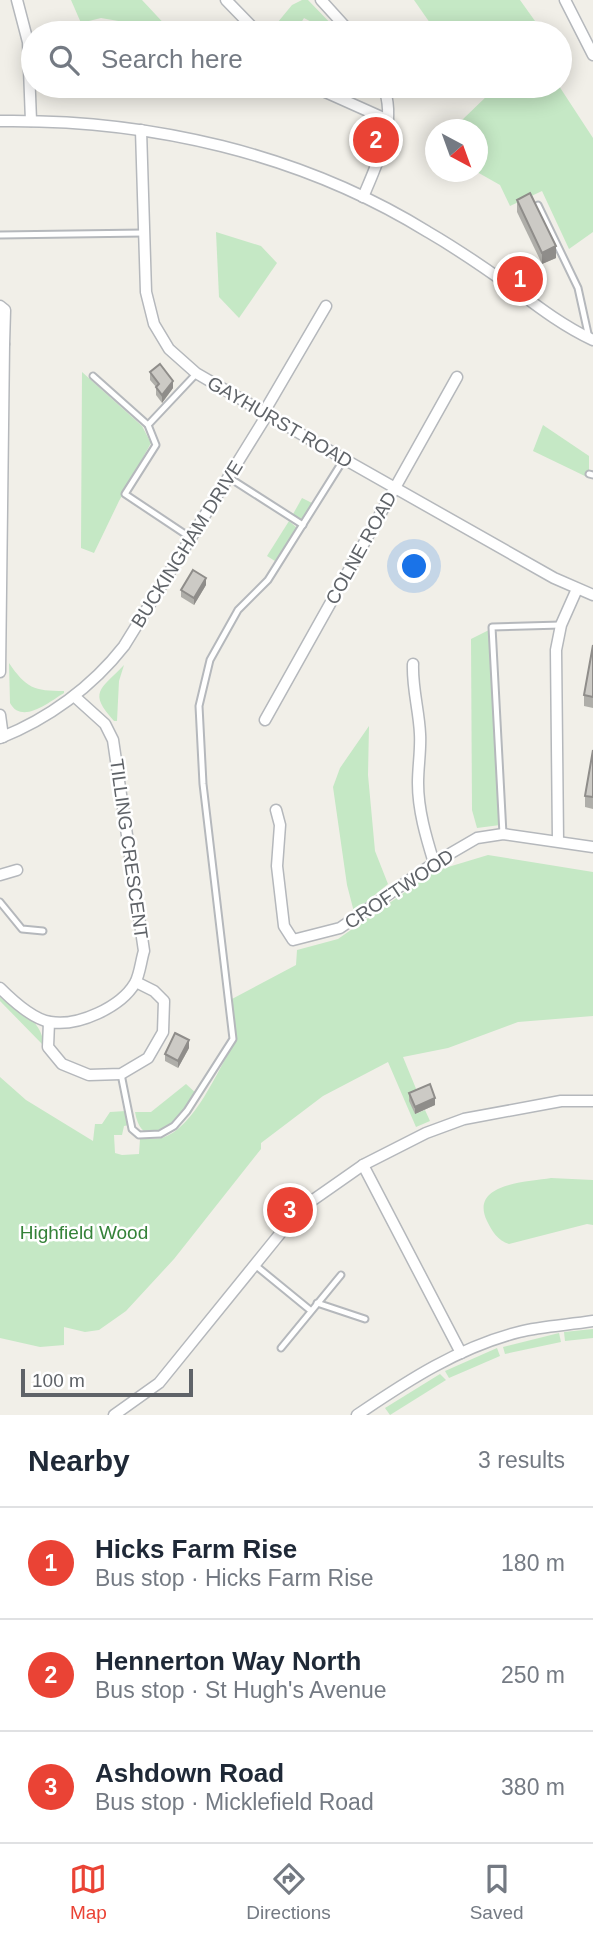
<!DOCTYPE html>
<meta charset="utf-8">
<style>
:root{--surface:#fff;--page:#f6f6f7;--text:#1f2937;--muted:#747a83;--line:#e0e1e3;--accent:#ea4335}
body{margin:0;font-family:Helvetica,sans-serif;background:var(--page);color:var(--text)}
.compass{position:absolute;left:425px;top:119px;width:63px;height:63px;border-radius:50%;background:var(--surface);box-shadow:0 4px 18px #0003;rotate:139deg}
.scale{position:absolute;left:21px;bottom:18px;width:172px;box-sizing:border-box;padding-left:7px;border:4px solid #5f6368;border-top:0;font-size:19px;line-height:24px;white-space:nowrap;color:#5f6368;-webkit-text-stroke:5px #fff;paint-order:stroke}
.you{position:absolute;left:415px;top:567px;width:24px;height:24px;margin:-18px;border:5px solid #fff;border-radius:50%;background:#1a73e8;box-shadow:0 0 0 10px #1a73e833}
.badge{display:grid;place-items:center;width:46px;height:46px;border-radius:50%;background:var(--accent);color:#fff;font-size:23px;font-weight:700}
.pin{position:absolute;translate:-50% -50%;border:4px solid #fff;box-shadow:0 2px 7px #0006}
.list{margin:0;padding:0;list-style:none}
h2{display:flex;justify-content:space-between;align-items:center;height:91px;margin:0;padding:0 28px;font-size:30px}
h2 small{font-size:23px;font-weight:400;color:var(--muted)}
.list li{display:grid;grid-template-columns:46px 1fr auto;gap:21px;align-items:center;box-sizing:border-box;height:112px;padding:0 28px;border-top:2px solid var(--line)}
.list b{display:block;font-size:26px;white-space:nowrap}
.list p{margin:0;font-size:23px;white-space:nowrap;color:var(--muted)}
.list em{font-size:23px;font-style:normal;color:var(--muted)}
.icon{flex:none;width:38px;height:38px;fill:none;stroke:currentColor;stroke-width:2;stroke-linecap:round;stroke-linejoin:round}
.map{position:relative;flex:none;width:593px;height:1415px;overflow:hidden}
.search{position:absolute;background:var(--surface);box-shadow:0 4px 18px #0003;left:21px;right:21px;top:21px;height:77px;display:flex;align-items:center;gap:18px;box-sizing:border-box;padding:0 24px;border-radius:38px;color:var(--muted);font-size:26px}
.sheet{height:427px;background:var(--surface)}
nav{display:flex;justify-content:space-around;align-items:center;box-sizing:border-box;height:98px;border-top:2px solid var(--line);background:var(--surface);font-size:19px;color:var(--muted)}
nav a{display:grid;justify-items:center;gap:4px}
nav .on{color:var(--accent)}
.map>svg:first-child{display:block}
.green{fill:#c5e8c5}
.lines{fill:none;stroke-linecap:round;stroke-linejoin:round}
.lane-casing{stroke:#b5b8bc;stroke-width:9}
.street-casing{stroke:#b5b8bc;stroke-width:13}
.lane{stroke:#fff;stroke-width:5}
.street{stroke:#fff;stroke-width:10}
.wall{fill:#afaea9}
.shaded-wall{fill:#8f8d8a}
.building{fill:#cccac5;stroke:#8f8d8a;stroke-width:2}
.labels{text-anchor:middle;dominant-baseline:central;stroke-width:5;stroke-linejoin:round;paint-order:stroke}
.street-label{font-size:19px;fill:#5f6368;stroke:#fff}
.park-label{font-size:19px;fill:#348238;stroke:#fff}
</style>
<div class="map">
<svg width="593" height="1415" viewBox="0 0 593 1415">
<rect width="100%" height="100%" fill="#f1efe8"/>
<g class="green">
<polygon points="71,0 142,0 170,30 101,18 81,23"/>
<polygon points="302,0 308,0 337,30 330,32 304,18 295,33 280,33 273,28 292,5"/>
<polygon points="414,0 520,0 540,28 534,33 437,33"/>
<polygon points="482,86 559,86 593,138 593,232 569,249 542,191 510,206 500,185 477,172 477,130 459,130 461,121 489,94"/>
<polygon points="216,232 261,246 277,263 239,318 219,297"/>
<polygon points="82,372 142,426 151,443 119,501 94,553 81,548"/>
<polygon points="543,425 589,456 589,478 533,451"/>
<polygon points="302,498 312,503 301,520 292,516"/>
<polygon points="289,521 297,528 275,561 267,556"/>
<polygon points="489,630 500,825 477,828 472,810 471,639"/>
<path d="M9 663C26 688 34 691 64 691V693C49 702 22 725 10 703Z"/>
<path d="M124 665 119 681 117 721H114C88 692 100 690 124 665Z"/>
<polygon points="369,726 368,775 375,851 388,884 354,912 347,885 333,787 340,768"/>
<path d="M488 855 593 872V1016L518 1022 448 1048 403 1057 419 1096 415 1114 425 1110 430 1121 416 1127 388 1062 323 1096 261 1143V1149L174 1259 126 1311 99 1330 85 1332 64 1327V1345L40 1347 0 1338V1077L26 1100 93 1141 95 1124H102L110 1112 126 1111 129 1125 124 1126 122 1135H114L115 1153 122 1155 139 1154 140 1139C147 1139 156 1139 162 1138 194 1128 218 1070 234 1043L236 1035 232 999 296 965 297 950 338 939 435 871Z"/>
<path d="M0 997C16 1011 44 1020 43 1045L0 1001Z"/>
<path d="M186 1084 198 1095C183 1113 144 1161 135 1112H151Z"/>
<path d="M551 1178 593 1180V1225L587 1224 509 1244C498 1241 492 1231 487 1221 469 1183 527 1182 551 1178Z"/>
<polygon points="593,1329 593,1338 565,1341 564,1332"/>
<polygon points="559,1333 561,1342 505,1354 503,1347"/>
<polygon points="497,1348 500,1356 449,1378 445,1371"/>
<polygon points="440,1374 446,1380 390,1415 385,1408"/>
</g>
<g class="lines">
<g class="lane-casing">
<g id="lane">
<polyline points="109,29 128,33"/>
<polyline points="538,205 578,288 589,338"/>
<polyline points="0,235 144,233"/>
<polyline points="93,376 148,425 156,445 125,494 191,538"/>
<polyline points="148,425 196,374"/>
<polyline points="589,474 593,475"/>
<polyline points="228,477 303,525"/>
<polyline points="503,834 492,627 561,625"/>
<polyline points="0,902 22,929 43,931"/>
<polyline points="121,1074 132,1129 139,1135 160,1134 174,1126 187,1111 233,1039 203,784 199,706 210,660 238,610 268,580 344,459"/>
<polyline points="255,1265 310,1310"/>
<polyline points="317,1303 365,1319"/>
<polyline points="281,1348 341,1275"/>
</g>
</g>
<g class="street-casing">
<g id="street">
<polyline points="17,0 28,42 31,121"/>
<polyline points="226,0 258,33"/>
<polyline points="321,0 351,33"/>
<polyline points="565,0 593,55"/>
<polyline points="312,86 388,120"/>
<path d="M0 121C149 119 300 153 428 232 459 250 488 270 517 291 541 309 565 327 593 340"/>
<polyline points="141,130 146,292 154,324 169,349 196,373 344,459 554,578 593,595"/>
<path d="M363 197C377 164 398 121 383 86"/>
<polyline points="0,306 5,310 4,344"/>
<polyline points="0,341 4,344 0,672"/>
<path d="M413 664C412 688 419 710 420 734 421 750 418 766 418 783 418 810 426 837 434 863"/>
<polyline points="0,715 3,737"/>
<polyline points="265,720 457,377"/>
<path d="M0 738C48 719 92 687 124 646L265 418 267 407 326 306"/>
<polyline points="276,810 280,825 277,866 284,926 293,940 340,928 434,863 477,838 503,834 593,847"/>
<polyline points="558,841 556,650 561,625 577,589"/>
<polyline points="0,875 17,870"/>
<path d="M0 988C12 1000 33 1019 50 1022 78 1027 121 1007 135 983 140 974 141 960 144 951L113 740 105 724 74 696"/>
<polyline points="49,1022 48,1047 62,1064 89,1075 121,1074 148,1058 163,1032 164,1001 154,991 136,982"/>
<polyline points="363,1165 461,1353"/>
<polyline points="114,1415 159,1383 283,1230 313,1200 363,1165 426,1133 464,1119 561,1101 593,1101"/>
<path d="M357 1415C407 1381 459 1347 519 1332 542 1326 569 1325 593 1321"/>
</g>
</g>
<use href="#lane" class="lane"/>
<use href="#street" class="street"/>
</g>
<g class="wall">
<polygon points="517,200 556,258 542,264 517,212"/>
<polygon points="150,372 173,388 162,403 156,395 156,387 150,380"/>
<polygon points="206,585 194,605 181,597 181,590"/>
<polygon points="593,645 593,708 584,706 584,695"/>
<polygon points="593,750 593,809 585,807 585,796"/>
<polygon points="189,1048 178,1068 165,1061 165,1054"/>
<polygon points="409,1093 435,1105 415,1114 409,1101"/>
</g>
<g class="shaded-wall">
<polygon points="556,246 556,258 542,264 542,253"/>
<polygon points="173,381 173,388 162,403 162,395"/>
<polygon points="206,578 206,585 194,605 194,598"/>
<polygon points="189,1040 189,1048 178,1068 178,1061"/>
<polygon points="435,1098 435,1105 415,1114 415,1107"/>
</g>
<g class="building">
<polygon points="530,193 556,246 542,253 517,200"/>
<polygon points="160,364 173,381 162,395 156,387 159,384 150,372"/>
<polygon points="193,570 206,578 194,598 181,590"/>
<polygon points="593,645 593,697 584,695"/>
<polygon points="593,750 593,797 585,796"/>
<polygon points="175,1033 189,1040 178,1061 165,1054"/>
<polygon points="430,1084 435,1098 415,1107 409,1093"/>
</g>
<g class="labels">
<g class="street-label">
<text transform="translate(280 422) rotate(30)">GAYHURST ROAD</text>
<text transform="translate(187 544) rotate(-58)">BUCKINGHAM DRIVE</text>
<text transform="translate(361 548) rotate(-61)">COLNE ROAD</text>
<text transform="translate(129 849) rotate(82)">TILLING CRESCENT</text>
<text transform="translate(399 889) rotate(-34)">CROFTWOOD</text>
</g>
<g class="park-label">
<text x="84" y="1232">Highfield Wood</text>
</g>
</g>
</svg>
<svg class="compass" viewBox="-18 -18 36 36"><path d="M0-13l5 13h-10z" fill="#e53935"/><path d="M0 13l5-13h-10z" fill="#747a83"/></svg>
<div class="scale">100 m</div>
<div class="you"></div>
<div class="pin badge" style="left:520px;top:279px">1</div>
<div class="pin badge" style="left:376px;top:140px">2</div>
<div class="pin badge" style="left:290px;top:1210px">3</div>
<div class="search"><svg class="icon" aria-label="search" viewBox="0 0 24 24"><circle cx="10" cy="10" r="6"/><path d="M15 15l6 6"/></svg>Search here</div>
</div>
<section class="sheet">
<h2>Nearby<small>3 results</small></h2>
<ul class="list">
<li><span class="badge">1</span><div><b>Hicks Farm Rise</b><p>Bus stop · Hicks Farm Rise</p></div><em>180 m</em></li>
<li><span class="badge">2</span><div><b>Hennerton Way North</b><p>Bus stop · St Hugh's Avenue</p></div><em>250 m</em></li>
<li><span class="badge">3</span><div><b>Ashdown Road</b><p>Bus stop · Micklefield Road</p></div><em>380 m</em></li>
</ul>
</section>
<nav>
<a class="on"><svg class="icon" aria-label="map" viewBox="0 0 24 24"><path d="M3 6l6-2 6 2 6-2v14l-6 2-6-2-6 2zM9 4v14M15 6v14"/></svg>Map</a>
<a><svg class="icon" aria-label="directions" viewBox="0 0 24 24"><path d="M12 3l9 9-9 9-9-9zM9 14v-3h6M13 9l2 2-2 2"/></svg>Directions</a>
<a><svg class="icon" aria-label="saved" viewBox="0 0 24 24"><path d="M7 4h10v16l-5-4-5 4z"/></svg>Saved</a>
</nav>
